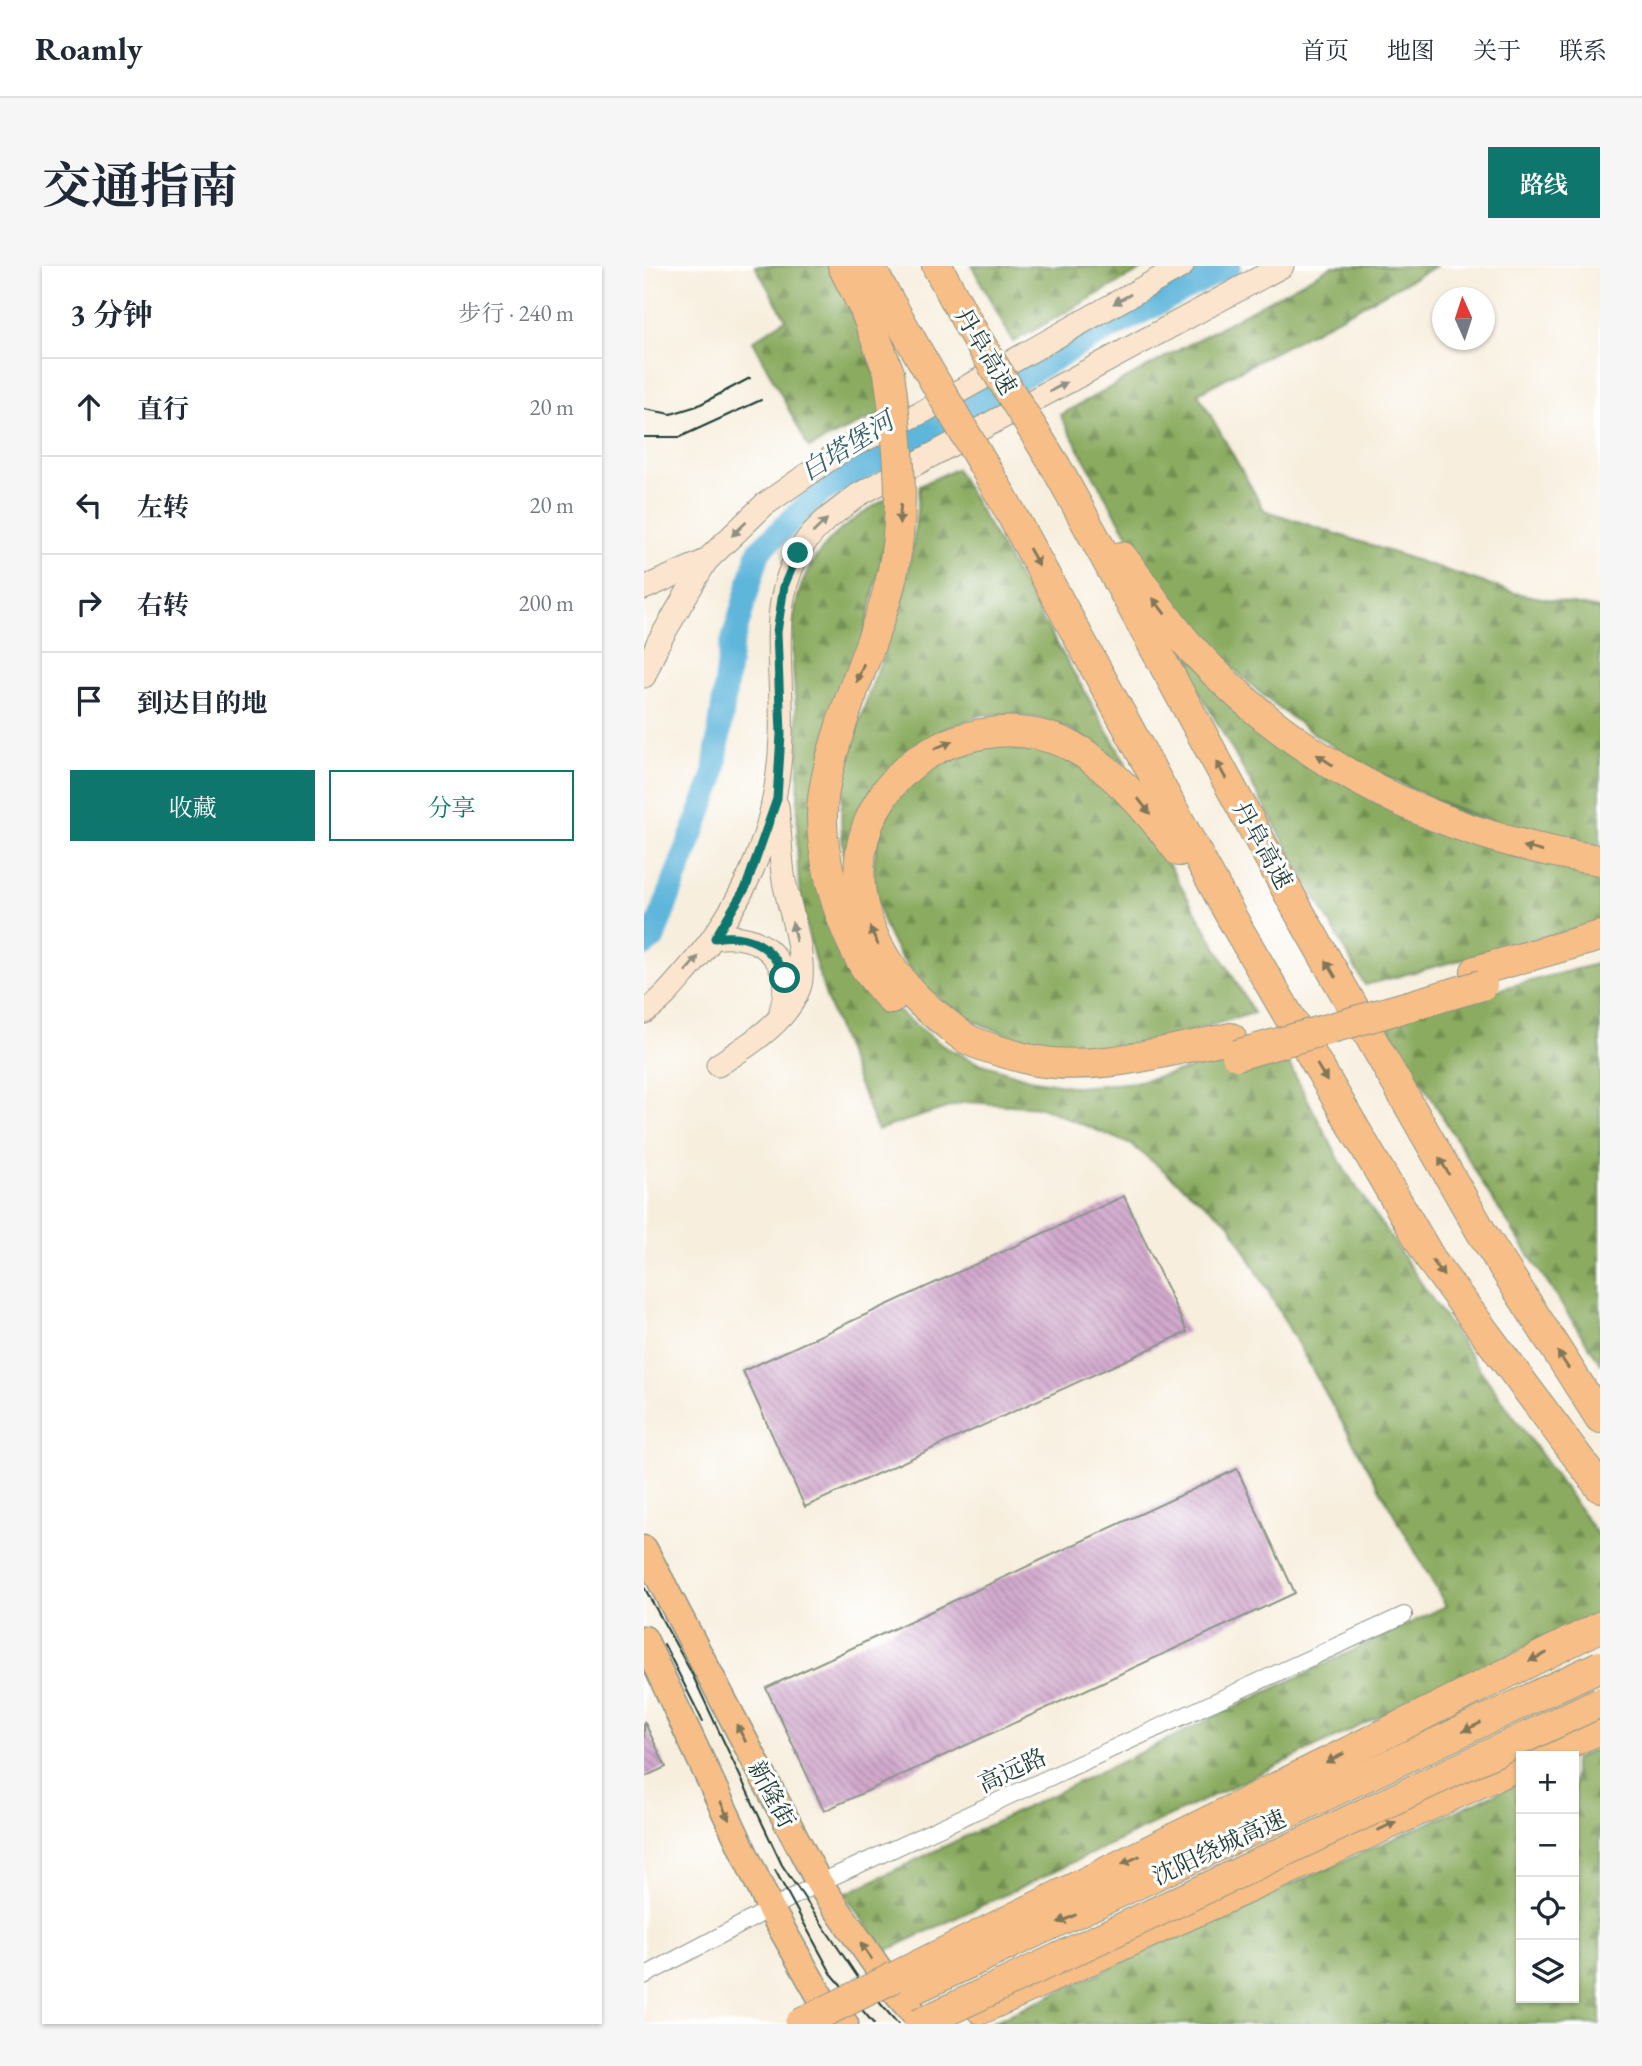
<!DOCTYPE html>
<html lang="zh">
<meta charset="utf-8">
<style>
:root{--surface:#fff;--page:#f6f6f7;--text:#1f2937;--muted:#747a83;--line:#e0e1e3;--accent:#0f766e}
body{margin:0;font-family:"EB Garamond","Noto Serif SC",serif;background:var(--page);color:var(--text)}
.controls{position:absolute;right:21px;bottom:21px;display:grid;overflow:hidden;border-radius:0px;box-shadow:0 2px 5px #0004}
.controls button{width:63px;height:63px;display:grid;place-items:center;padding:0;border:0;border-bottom:2px solid var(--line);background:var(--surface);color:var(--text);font:35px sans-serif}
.compass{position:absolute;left:788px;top:21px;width:63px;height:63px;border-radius:50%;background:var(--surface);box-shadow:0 2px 5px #0004;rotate:357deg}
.stop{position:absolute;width:21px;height:21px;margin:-16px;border:5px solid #0f766e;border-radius:50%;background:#fff}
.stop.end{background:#0f766e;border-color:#fff;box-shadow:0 2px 7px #0008}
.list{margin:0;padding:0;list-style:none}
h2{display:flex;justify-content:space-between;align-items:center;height:91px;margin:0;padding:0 28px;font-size:30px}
h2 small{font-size:23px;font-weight:400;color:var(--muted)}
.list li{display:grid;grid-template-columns:46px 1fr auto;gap:21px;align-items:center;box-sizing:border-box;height:98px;padding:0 28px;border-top:2px solid var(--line)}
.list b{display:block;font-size:26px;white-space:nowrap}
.list em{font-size:23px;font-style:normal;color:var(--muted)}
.actions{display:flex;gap:14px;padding:21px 28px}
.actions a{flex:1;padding:16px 0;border:2px solid var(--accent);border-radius:0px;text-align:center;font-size:24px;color:var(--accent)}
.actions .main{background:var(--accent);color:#fff}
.icon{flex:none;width:38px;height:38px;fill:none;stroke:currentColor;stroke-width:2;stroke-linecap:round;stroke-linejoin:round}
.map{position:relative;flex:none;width:956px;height:1758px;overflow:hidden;border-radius:0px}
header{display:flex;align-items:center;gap:42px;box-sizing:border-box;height:98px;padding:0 35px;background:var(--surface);border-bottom:2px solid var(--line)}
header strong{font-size:33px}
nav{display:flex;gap:38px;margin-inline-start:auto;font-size:24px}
.intro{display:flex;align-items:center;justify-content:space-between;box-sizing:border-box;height:168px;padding:0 42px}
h1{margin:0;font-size:49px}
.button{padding:18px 32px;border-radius:0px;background:var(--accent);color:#fff;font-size:24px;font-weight:700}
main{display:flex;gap:42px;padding:0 42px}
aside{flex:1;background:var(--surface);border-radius:0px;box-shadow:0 2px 5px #0004}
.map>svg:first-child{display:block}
.forest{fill:url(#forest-firs);stroke:#55744a;stroke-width:2}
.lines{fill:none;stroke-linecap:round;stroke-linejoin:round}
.river{stroke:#5eb6db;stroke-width:24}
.building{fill:url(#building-back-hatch)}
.street-casing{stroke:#8b9688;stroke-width:18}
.secondary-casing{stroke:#8b9688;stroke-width:25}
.primary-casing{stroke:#8b9688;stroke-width:29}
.highway-casing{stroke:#8b9688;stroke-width:32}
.street{stroke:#fff;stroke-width:16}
.secondary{stroke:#fce5cf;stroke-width:23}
.primary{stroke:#f7be87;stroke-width:26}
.highway{stroke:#f7be87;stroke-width:30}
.tram{stroke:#1f3d34;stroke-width:2}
.highway-bridge-casing{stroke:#8b9688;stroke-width:32;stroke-linecap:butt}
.highway-bridge{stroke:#f7be87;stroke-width:30}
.oneway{fill:#8e9182}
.oneway2{fill:#807759}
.route{stroke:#0f766e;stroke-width:9}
.labels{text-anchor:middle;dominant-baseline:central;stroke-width:6;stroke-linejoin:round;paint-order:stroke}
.street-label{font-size:24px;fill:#1f3d34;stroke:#fff}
.water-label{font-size:26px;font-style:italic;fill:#326166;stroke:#fff}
</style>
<header>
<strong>Roamly</strong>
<nav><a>首页</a><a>地图</a><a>关于</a><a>联系</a></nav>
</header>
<div class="intro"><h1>交通指南</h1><a class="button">路线</a></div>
<main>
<aside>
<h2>3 分钟<small>步行 · 240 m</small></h2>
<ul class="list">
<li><svg class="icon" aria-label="ahead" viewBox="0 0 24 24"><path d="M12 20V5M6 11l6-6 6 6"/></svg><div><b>直行</b></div><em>20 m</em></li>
<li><svg class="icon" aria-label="left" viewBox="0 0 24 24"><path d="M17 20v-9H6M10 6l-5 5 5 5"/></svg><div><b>左转</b></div><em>20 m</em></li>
<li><svg class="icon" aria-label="right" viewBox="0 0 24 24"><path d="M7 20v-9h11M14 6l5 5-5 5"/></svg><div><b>右转</b></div><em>200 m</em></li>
<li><svg class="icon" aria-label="arrive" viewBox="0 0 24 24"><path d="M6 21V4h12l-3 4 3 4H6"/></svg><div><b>到达目的地</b></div></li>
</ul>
<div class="actions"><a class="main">收藏</a><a>分享</a></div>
</aside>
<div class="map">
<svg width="956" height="1758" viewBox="0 0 956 1758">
<defs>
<pattern id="forest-firs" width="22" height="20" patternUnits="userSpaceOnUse" patternTransform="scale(1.75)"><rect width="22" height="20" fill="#8bac60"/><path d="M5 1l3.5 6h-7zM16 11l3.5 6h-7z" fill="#718d50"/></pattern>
<pattern id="building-back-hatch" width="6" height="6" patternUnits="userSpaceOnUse" patternTransform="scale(1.75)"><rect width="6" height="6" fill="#d2a9cd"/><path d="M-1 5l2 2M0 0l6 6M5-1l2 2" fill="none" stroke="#aa8ba7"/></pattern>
</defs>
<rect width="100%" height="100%" fill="#fff"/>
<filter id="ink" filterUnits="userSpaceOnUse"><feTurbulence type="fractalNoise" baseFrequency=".0143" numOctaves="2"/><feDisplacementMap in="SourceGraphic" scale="14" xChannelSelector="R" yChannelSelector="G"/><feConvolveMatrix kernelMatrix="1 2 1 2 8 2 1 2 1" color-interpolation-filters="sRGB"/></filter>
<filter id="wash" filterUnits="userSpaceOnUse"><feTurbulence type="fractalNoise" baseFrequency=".00686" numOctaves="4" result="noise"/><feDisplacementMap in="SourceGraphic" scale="28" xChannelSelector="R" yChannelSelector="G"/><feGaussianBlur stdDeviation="1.57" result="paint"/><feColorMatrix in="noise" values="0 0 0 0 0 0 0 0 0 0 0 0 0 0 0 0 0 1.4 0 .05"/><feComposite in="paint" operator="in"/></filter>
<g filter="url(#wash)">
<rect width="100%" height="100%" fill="#f7eedd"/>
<g class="forest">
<polygon points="111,0 187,0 209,41 244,148 218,156 165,182 109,75 142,53"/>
<polygon points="328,0 504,0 369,76"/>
<path d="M688 0H792L554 127 620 244 871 327 956 343V579C798 557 644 474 542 352 492 291 454 217 416 149Z"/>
<path d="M312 203 483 499 425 463 395 452 361 448 338 449 309 460 284 473 209 620C172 525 231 425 257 336 268 298 271 258 276 219Z"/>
<path d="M254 225 173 569 247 740 299 780 329 795 385 813 433 821 491 816 636 781 700 903 830 1095 956 1272V1346L240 1686 201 1628 802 1340 586 958 488 879 397 841 321 836 233 864C202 783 165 703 155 616 150 567 157 517 154 467 151 414 138 354 164 305 184 265 218 248 254 225Z"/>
<polygon points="524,370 653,484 956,599 956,657 721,719"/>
<path d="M344 472 417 483 500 556 610 747C549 763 482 789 418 780 392 776 365 770 341 760 230 713 184 573 289 492 303 482 327 478 344 472Z"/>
<polygon points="956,697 956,1097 845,928 740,753"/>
<polygon points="956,1481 956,1758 345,1758 618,1631 877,1516 877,1732 930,1732 930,1493"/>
</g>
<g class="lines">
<polyline class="river" points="0,679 9,672 69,513 87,381 115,285 176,227 427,83 585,0"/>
</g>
<g id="blocks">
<g class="building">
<polygon points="480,930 543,1066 161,1241 99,1105"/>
<polygon points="593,1203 651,1327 180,1545 122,1422"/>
<polygon points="0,1455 22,1501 0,1511"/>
</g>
</g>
</g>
<g filter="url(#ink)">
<use href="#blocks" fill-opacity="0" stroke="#8b9688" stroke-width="2"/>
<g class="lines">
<g class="street-casing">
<polyline id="street" points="0,1710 175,1617 760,1349"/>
</g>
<g class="secondary-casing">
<g id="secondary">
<polyline points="0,322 62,295"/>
<polyline points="0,410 14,377 62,295 120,239 197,185 280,145 538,0"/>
<path d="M71 672C119 664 152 697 137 745"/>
<path d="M0 746C18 735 31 718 45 702 104 634 134 560 137 470 140 408 123 345 154 288 168 261 191 247 214 229L638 0"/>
<path d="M74 799C103 780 143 756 155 722 164 698 145 641 140 615 136 590 136 565 133 540"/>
</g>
</g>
<g class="primary-casing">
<g id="primary">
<polyline points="0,1283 175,1617 248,1722 279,1758"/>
<polyline points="0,1373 127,1644 177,1732 201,1758"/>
</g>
</g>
<g class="highway-casing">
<g id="highway">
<polyline points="199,0 221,44 245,107"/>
<polyline points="225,0 276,90"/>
<polyline points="293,0 327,63"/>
<polyline points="412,201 655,646 838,967 956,1152"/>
<polyline points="358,231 594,663 789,997 956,1221"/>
<path d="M478 291C502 322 523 356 549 384 656 500 801 572 956 594"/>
<path d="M239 342C219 403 191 462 180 525 171 577 194 655 220 699 227 711 238 722 247 733"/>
<path d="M535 585C508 550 483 519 448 493 416 469 376 461 338 468 298 475 265 494 241 527 186 605 226 701 297 753 306 760 316 770 327 775 345 783 368 789 388 794 452 807 524 784 587 772"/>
<polyline points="832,705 956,670"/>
<polyline points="895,1490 956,1463"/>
<polyline points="337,1743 877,1498"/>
</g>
</g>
<use href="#street" class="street"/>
<use href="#secondary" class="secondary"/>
<use href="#primary" class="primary"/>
<use href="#highway" class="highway"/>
<g class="tram">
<polyline points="0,143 27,148 53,140 106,112"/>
<polyline points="0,171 36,171 117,134"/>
<polyline points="0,1321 47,1406 138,1599 215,1713 254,1758"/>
<polyline points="20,1378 59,1456"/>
<polyline points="131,1604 187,1707 230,1758"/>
</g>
<g class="highway-bridge-casing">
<g id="highway-bridge">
<polyline points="327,63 412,201"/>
<polyline points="276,90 358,231"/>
<path d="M239 342C265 266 256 185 245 107"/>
<polyline points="593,789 838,719"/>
<polyline points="272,1722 956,1400"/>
<polyline points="156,1758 956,1361"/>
<polyline points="275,1758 956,1436"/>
</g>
</g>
<use href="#highway-bridge" class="highway-bridge"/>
</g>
<defs><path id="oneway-solid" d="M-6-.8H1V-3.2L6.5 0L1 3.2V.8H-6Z" transform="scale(1.75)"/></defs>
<g class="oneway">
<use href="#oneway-solid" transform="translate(478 33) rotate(151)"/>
<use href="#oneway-solid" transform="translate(414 121) rotate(-28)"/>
<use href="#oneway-solid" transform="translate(176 260) rotate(-44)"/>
<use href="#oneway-solid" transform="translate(95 263) rotate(136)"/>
<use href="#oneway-solid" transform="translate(150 666) rotate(-101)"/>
<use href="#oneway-solid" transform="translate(48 698) rotate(-49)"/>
</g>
<g class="oneway2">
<use href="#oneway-solid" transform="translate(256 248) rotate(94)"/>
<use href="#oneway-solid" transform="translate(390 291) rotate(61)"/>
<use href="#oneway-solid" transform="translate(515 340) rotate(-127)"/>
<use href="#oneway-solid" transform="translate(216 407) rotate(111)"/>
<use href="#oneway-solid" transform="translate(299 479) rotate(-24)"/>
<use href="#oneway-solid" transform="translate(681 494) rotate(-146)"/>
<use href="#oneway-solid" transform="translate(577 504) rotate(-119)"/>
<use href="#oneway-solid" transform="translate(500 540) rotate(52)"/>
<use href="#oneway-solid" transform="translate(889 583) rotate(-164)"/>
<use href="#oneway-solid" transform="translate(230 670) rotate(-115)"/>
<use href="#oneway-solid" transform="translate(687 703) rotate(-120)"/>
<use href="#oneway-solid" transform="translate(678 807) rotate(60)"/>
<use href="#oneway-solid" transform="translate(800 900) rotate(-120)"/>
<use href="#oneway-solid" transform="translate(794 1002) rotate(55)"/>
<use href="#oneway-solid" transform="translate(919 1094) rotate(-123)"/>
<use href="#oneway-solid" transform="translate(894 1391) rotate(155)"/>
<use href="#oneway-solid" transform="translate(828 1461) rotate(155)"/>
<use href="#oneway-solid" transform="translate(97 1467) rotate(-118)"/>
<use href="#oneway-solid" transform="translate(691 1492) rotate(153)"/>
<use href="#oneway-solid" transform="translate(81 1545) rotate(65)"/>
<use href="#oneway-solid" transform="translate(743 1560) rotate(-25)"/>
<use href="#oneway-solid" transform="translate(487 1594) rotate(154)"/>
<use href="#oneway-solid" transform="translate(423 1653) rotate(155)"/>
<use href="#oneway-solid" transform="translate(222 1685) rotate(-125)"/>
</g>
</g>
<g class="lines" filter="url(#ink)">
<path class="route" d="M141 712C129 680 105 666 71 672L102 621 133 533 137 468 133 366 140 320 154 287"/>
</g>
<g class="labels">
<g class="street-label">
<text transform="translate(342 85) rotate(59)">丹阜高速</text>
<text transform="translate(619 579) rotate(61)">丹阜高速</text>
<text transform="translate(368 1504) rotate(-25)">高远路</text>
<text transform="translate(128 1528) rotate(62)">新隆街</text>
<text transform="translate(575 1581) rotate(-25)">沈阳绕城高速</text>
</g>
<g class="water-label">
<text transform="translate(203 180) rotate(-32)">白塔堡河</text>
</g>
</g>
</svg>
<div class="controls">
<button>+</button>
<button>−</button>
<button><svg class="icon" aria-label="locate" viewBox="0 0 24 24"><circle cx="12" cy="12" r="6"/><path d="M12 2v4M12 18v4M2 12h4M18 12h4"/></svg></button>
<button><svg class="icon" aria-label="layers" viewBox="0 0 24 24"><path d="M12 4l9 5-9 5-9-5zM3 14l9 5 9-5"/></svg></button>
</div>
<svg class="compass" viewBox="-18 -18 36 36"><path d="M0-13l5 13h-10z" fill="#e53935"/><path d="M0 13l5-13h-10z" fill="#747a83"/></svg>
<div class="stop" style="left:141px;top:712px"></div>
<div class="stop end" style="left:154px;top:287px"></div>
</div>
</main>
